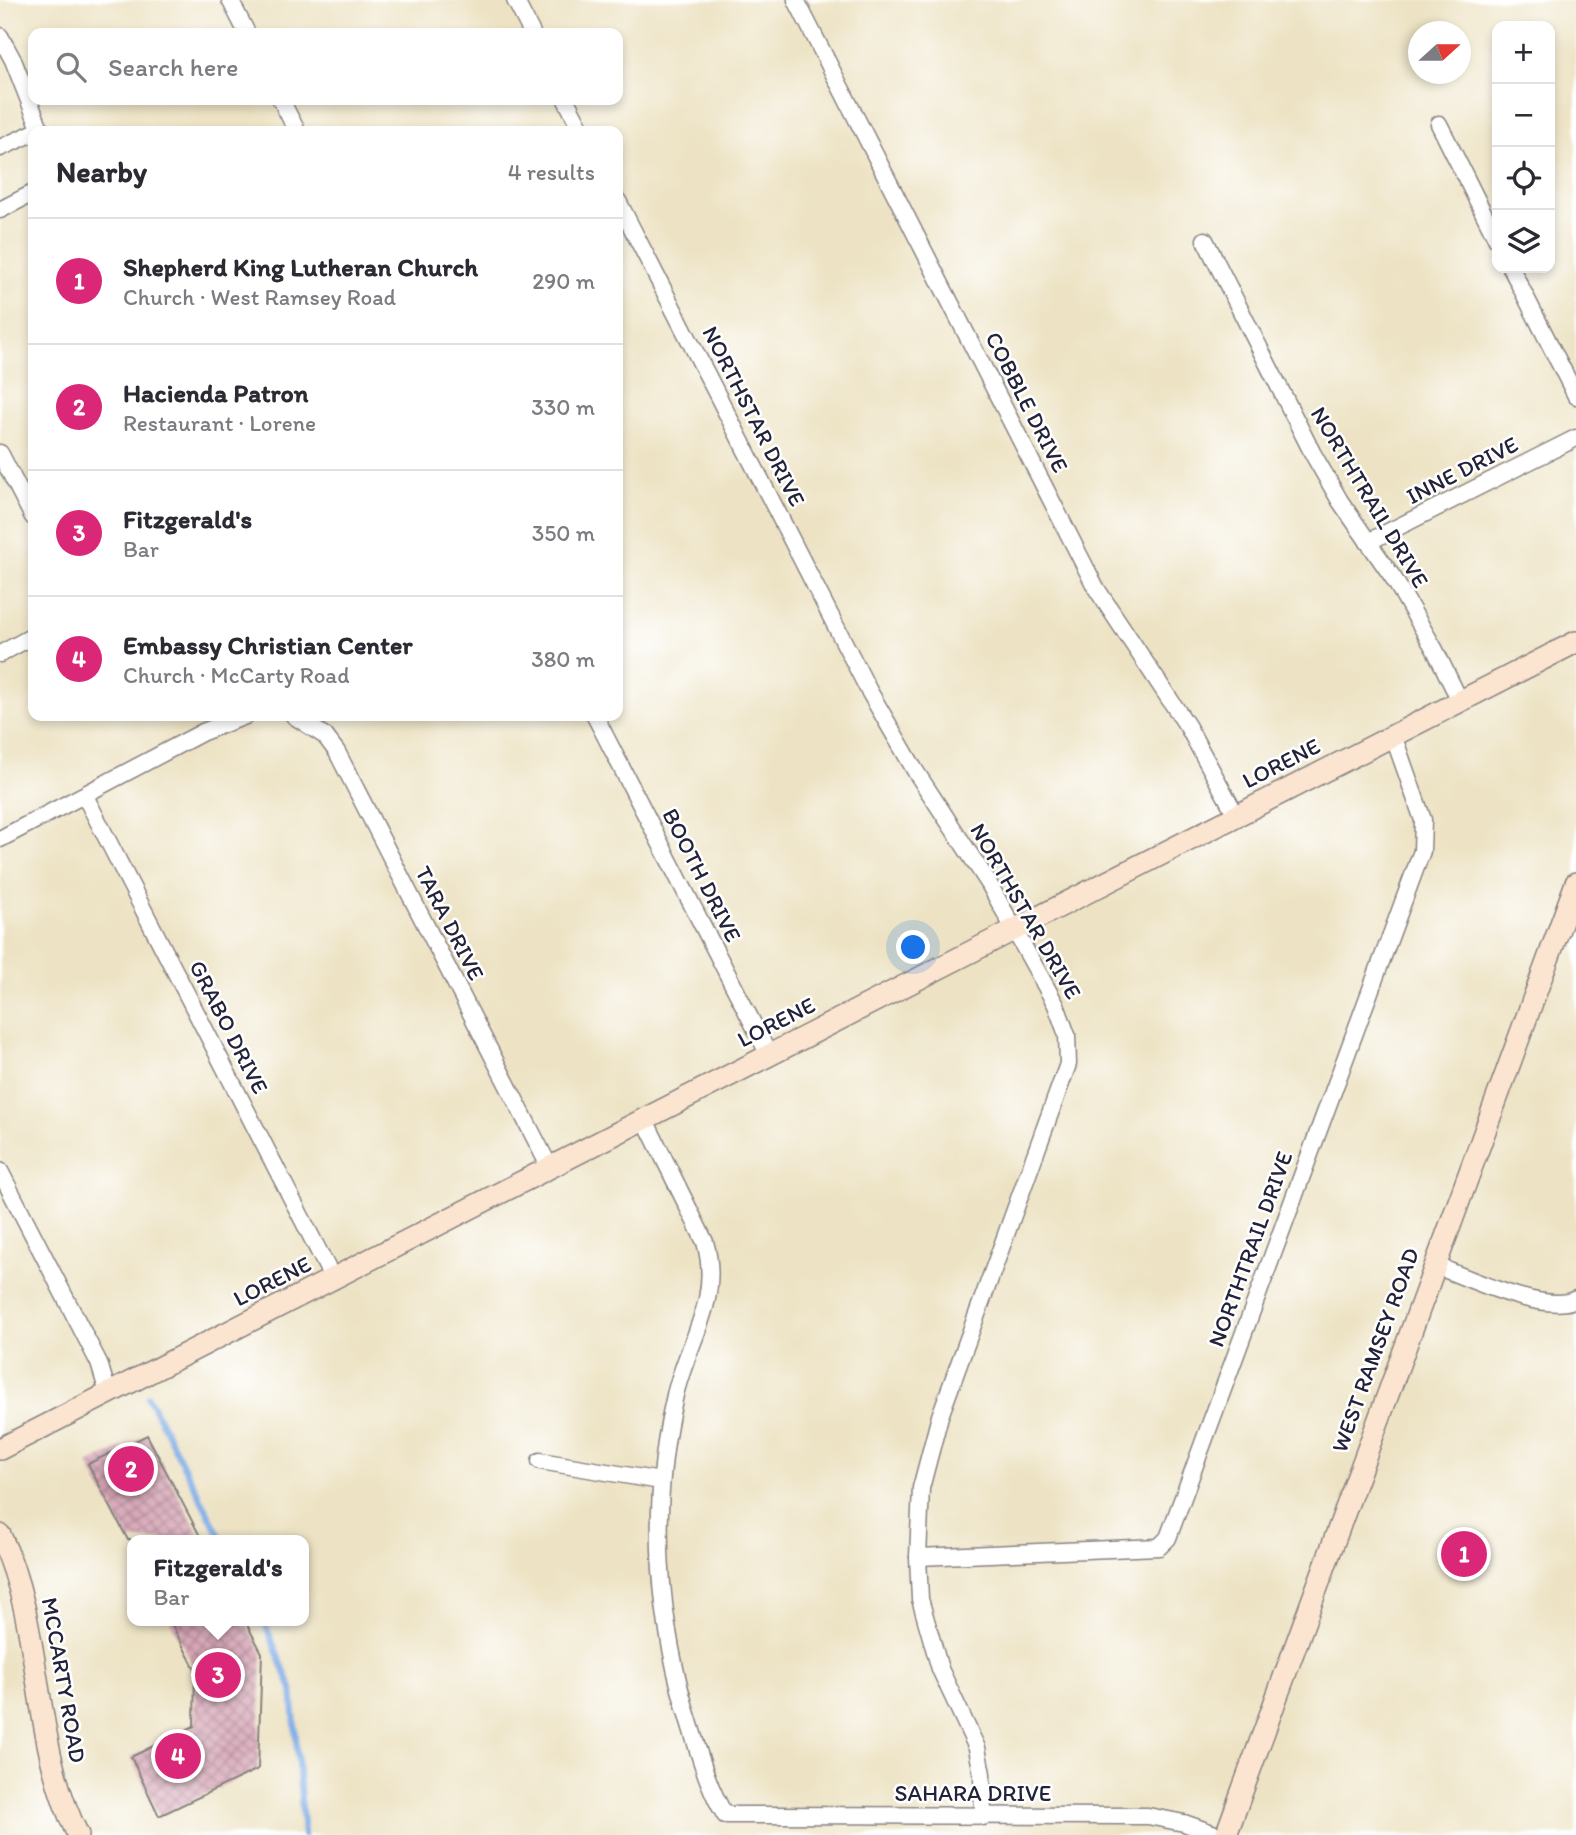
<!DOCTYPE html>
<meta charset="utf-8">
<style>
:root{--surface:#fff;--page:#f2f2f3;--text:#2b2b33;--muted:#7c7c81;--line:#e1e1e2;--accent:#db2777}
body{margin:0;font-family:Itim,sans-serif;background:var(--page);color:var(--text)}
.controls{position:absolute;right:21px;top:21px;display:grid;overflow:hidden;border-radius:14px;box-shadow:0 4px 10px #0003}
.controls button{width:63px;height:63px;display:grid;place-items:center;padding:0;border:0;border-bottom:2px solid var(--line);background:var(--surface);color:var(--text);font:35px sans-serif}
.compass{position:absolute;left:1408px;top:21px;width:63px;height:63px;border-radius:50%;background:var(--surface);box-shadow:0 4px 10px #0003;rotate:69deg}
.you{position:absolute;left:914px;top:948px;width:24px;height:24px;margin:-18px;border:5px solid #fff;border-radius:50%;background:#1a73e8;box-shadow:0 0 0 10px #1a73e833}
.badge{display:grid;place-items:center;width:46px;height:46px;border-radius:50%;background:var(--accent);color:#fff;font-size:23px;font-weight:700}
.pin{position:absolute;translate:-50% -50%;border:4px solid #fff;box-shadow:0 2px 7px #0006}
.popup{position:absolute;left:127px;top:1535px;width:182px;height:91px;box-sizing:border-box;display:grid;place-content:center;border-radius:14px;background:var(--surface);filter:drop-shadow(0 2px 5px #0005);font-size:23px;white-space:nowrap;color:var(--muted)}
.popup b{font-size:26px;color:var(--text)}
.popup::after{content:'';position:absolute;left:50%;top:100%;margin-left:-14px;border:14px solid transparent;border-top-color:var(--surface)}
.list{margin:0;padding:0;list-style:none}
h2{display:flex;justify-content:space-between;align-items:center;height:91px;margin:0;padding:0 28px;font-size:30px}
h2 small{font-size:23px;font-weight:400;color:var(--muted)}
.list li{display:grid;grid-template-columns:46px 1fr auto;gap:21px;align-items:center;box-sizing:border-box;height:126px;padding:0 28px;border-top:2px solid var(--line)}
.list b{display:block;font-size:26px;white-space:nowrap}
.list p{margin:0;font-size:23px;white-space:nowrap;color:var(--muted)}
.list em{font-size:23px;font-style:normal;color:var(--muted)}
.icon{flex:none;width:38px;height:38px;fill:none;stroke:currentColor;stroke-width:2;stroke-linecap:round;stroke-linejoin:round}
.map{position:relative;flex:none;width:1576px;height:1835px;overflow:hidden}
.search{position:absolute;background:var(--surface);box-shadow:0 4px 10px #0003;left:28px;top:28px;width:595px;height:77px;display:flex;align-items:center;gap:18px;box-sizing:border-box;padding:0 24px;border-radius:14px;color:var(--muted);font-size:26px}
.panel{position:absolute;background:var(--surface);box-shadow:0 4px 10px #0003;left:28px;top:126px;width:595px;height:595px;border-radius:14px}
.map>svg:first-child{display:block}
.lines{fill:none;stroke-linecap:round;stroke-linejoin:round}
.stream{stroke:#7babe5;stroke-width:6}
.building{fill:url(#building-cross-hatch)}
.street-casing{stroke:#888280;stroke-width:19}
.secondary-casing{stroke:#888280;stroke-width:24}
.street{stroke:#fff;stroke-width:16}
.secondary{stroke:#fce5d0;stroke-width:21}
.labels{text-anchor:middle;dominant-baseline:central;stroke-width:5;stroke-linejoin:round;paint-order:stroke}
.street-label{font-size:23px;fill:#22223b;stroke:#fff}
</style>
<div class="map">
<svg width="1576" height="1835" viewBox="0 0 1576 1835">
<defs>
<pattern id="building-cross-hatch" width="8" height="8" patternUnits="userSpaceOnUse" patternTransform="scale(1.75)"><rect width="8" height="8" fill="#d7a6b6"/><path d="M0 0l8 8M0 8l8-8" fill="none" stroke="#ae8795"/></pattern>
</defs>
<rect width="100%" height="100%" fill="#fff"/>
<filter id="ink" filterUnits="userSpaceOnUse"><feTurbulence type="fractalNoise" baseFrequency=".0143" numOctaves="2"/><feDisplacementMap in="SourceGraphic" scale="14" xChannelSelector="R" yChannelSelector="G"/><feConvolveMatrix kernelMatrix="1 2 1 2 8 2 1 2 1" color-interpolation-filters="sRGB"/></filter>
<filter id="wash" filterUnits="userSpaceOnUse"><feTurbulence type="fractalNoise" baseFrequency=".00686" numOctaves="4" result="noise"/><feDisplacementMap in="SourceGraphic" scale="28" xChannelSelector="R" yChannelSelector="G"/><feGaussianBlur stdDeviation="1.57" result="paint"/><feColorMatrix in="noise" values="0 0 0 0 0 0 0 0 0 0 0 0 0 0 0 0 0 1.4 0 .05"/><feComposite in="paint" operator="in"/></filter>
<g filter="url(#wash)">
<rect width="100%" height="100%" fill="#ede3c4"/>
<g class="lines">
<g class="stream">
<polyline points="148,1397 222,1540"/>
<polyline points="264,1621 292,1689 304,1835"/>
</g>
</g>
<g id="blocks">
<g class="building">
<polygon points="147,1435 202,1540 128,1540 88,1464"/>
<polygon points="170,1621 245,1621 262,1653 258,1769 159,1816 131,1757 194,1726 195,1669"/>
</g>
</g>
</g>
<g filter="url(#ink)">
<use href="#blocks" fill-opacity="0" stroke="#888280" stroke-width="2"/>
<g class="lines">
<g class="street-casing">
<g id="street">
<polyline points="230,0 247,33"/>
<polyline points="515,0 532,33"/>
<polyline points="796,0 1096,588 1188,727 1236,815"/>
<polyline points="0,36 13,60 41,131"/>
<polyline points="281,100 297,131"/>
<polyline points="566,100 582,131"/>
<polyline points="1439,124 1497,240"/>
<polyline points="0,148 33,133"/>
<polyline points="618,201 869,691 916,772 988,882 1056,1005 1067,1035 1068,1064 940,1416 921,1488 918,1557 920,1599 940,1669 977,1748 982,1774 983,1817"/>
<polyline points="0,210 33,193"/>
<polyline points="1205,240 1313,454 1340,501 1394,579 1435,650 1460,701"/>
<polyline points="1511,268 1576,396"/>
<polyline points="0,453 33,517"/>
<polyline points="1368,542 1576,438"/>
<polyline points="0,654 33,636"/>
<polyline points="294,716 325,736 337,752 549,1166"/>
<polyline points="595,716 769,1055"/>
<polyline points="85,796 333,1279"/>
<polyline points="0,839 203,732 245,716"/>
<path d="M644 1118 705 1242C722 1300 688 1340 675 1395 649 1507 657 1622 692 1731 701 1760 709 1789 725 1815L1148 1816 1184 1823 1218 1835"/>
<polyline points="0,1171 99,1363 108,1393"/>
<path d="M1434 1265C1466 1277 1545 1315 1576 1299"/>
<polyline points="540,1461 661,1481"/>
<polyline points="918,1557 1159,1547 1168,1538 1422,851 1423,820 1393,735"/>
</g>
</g>
<g class="secondary-casing">
<g id="secondary">
<polyline points="0,1449 1576,642"/>
<path d="M0 1535C45 1630 30 1740 78 1835"/>
<polyline points="1226,1835 1576,883"/>
</g>
</g>
<use href="#street" class="street"/>
<use href="#secondary" class="secondary"/>
</g>
</g>
<g class="labels">
<g class="street-label">
<text transform="translate(1027 402) rotate(63)">COBBLE DRIVE</text>
<text transform="translate(754 416) rotate(63)">NORTHSTAR DRIVE</text>
<text transform="translate(1462 470) rotate(-27)">INNE DRIVE</text>
<text transform="translate(1370 497) rotate(59)">NORTHTRAIL DRIVE</text>
<text transform="translate(1281 763) rotate(-27)">LORENE</text>
<text transform="translate(702 875) rotate(63)">BOOTH DRIVE</text>
<text transform="translate(1026 911) rotate(60)">NORTHSTAR DRIVE</text>
<text transform="translate(450 923) rotate(63)">TARA DRIVE</text>
<text transform="translate(776 1022) rotate(-27)">LORENE</text>
<text transform="translate(229 1027) rotate(63)">GRABO DRIVE</text>
<text transform="translate(1250 1249) rotate(-70)">NORTHTRAIL DRIVE</text>
<text transform="translate(272 1281) rotate(-27)">LORENE</text>
<text transform="translate(1375 1350) rotate(-70)">WEST RAMSEY ROAD</text>
<text transform="translate(64 1680) rotate(80)">MCCARTY ROAD</text>
<text x="973" y="1793">SAHARA DRIVE</text>
</g>
</g>
</svg>
<div class="controls">
<button>+</button>
<button>−</button>
<button><svg class="icon" aria-label="locate" viewBox="0 0 24 24"><circle cx="12" cy="12" r="6"/><path d="M12 2v4M12 18v4M2 12h4M18 12h4"/></svg></button>
<button><svg class="icon" aria-label="layers" viewBox="0 0 24 24"><path d="M12 4l9 5-9 5-9-5zM3 14l9 5 9-5"/></svg></button>
</div>
<svg class="compass" viewBox="-18 -18 36 36"><path d="M0-13l5 13h-10z" fill="#e53935"/><path d="M0 13l5-13h-10z" fill="#7c7c81"/></svg>
<div class="you"></div>
<div class="pin badge" style="left:1464px;top:1554px">1</div>
<div class="pin badge" style="left:131px;top:1469px">2</div>
<div class="pin badge" style="left:218px;top:1675px">3</div>
<div class="popup"><b>Fitzgerald's</b>Bar</div>
<div class="pin badge" style="left:178px;top:1756px">4</div>
<div class="search"><svg class="icon" aria-label="search" viewBox="0 0 24 24"><circle cx="10" cy="10" r="6"/><path d="M15 15l6 6"/></svg>Search here</div>
<section class="panel">
<h2>Nearby<small>4 results</small></h2>
<ul class="list">
<li><span class="badge">1</span><div><b>Shepherd King Lutheran Church</b><p>Church · West Ramsey Road</p></div><em>290 m</em></li>
<li><span class="badge">2</span><div><b>Hacienda Patron</b><p>Restaurant · Lorene</p></div><em>330 m</em></li>
<li><span class="badge">3</span><div><b>Fitzgerald's</b><p>Bar</p></div><em>350 m</em></li>
<li><span class="badge">4</span><div><b>Embassy Christian Center</b><p>Church · McCarty Road</p></div><em>380 m</em></li>
</ul>
</section>
</div>
